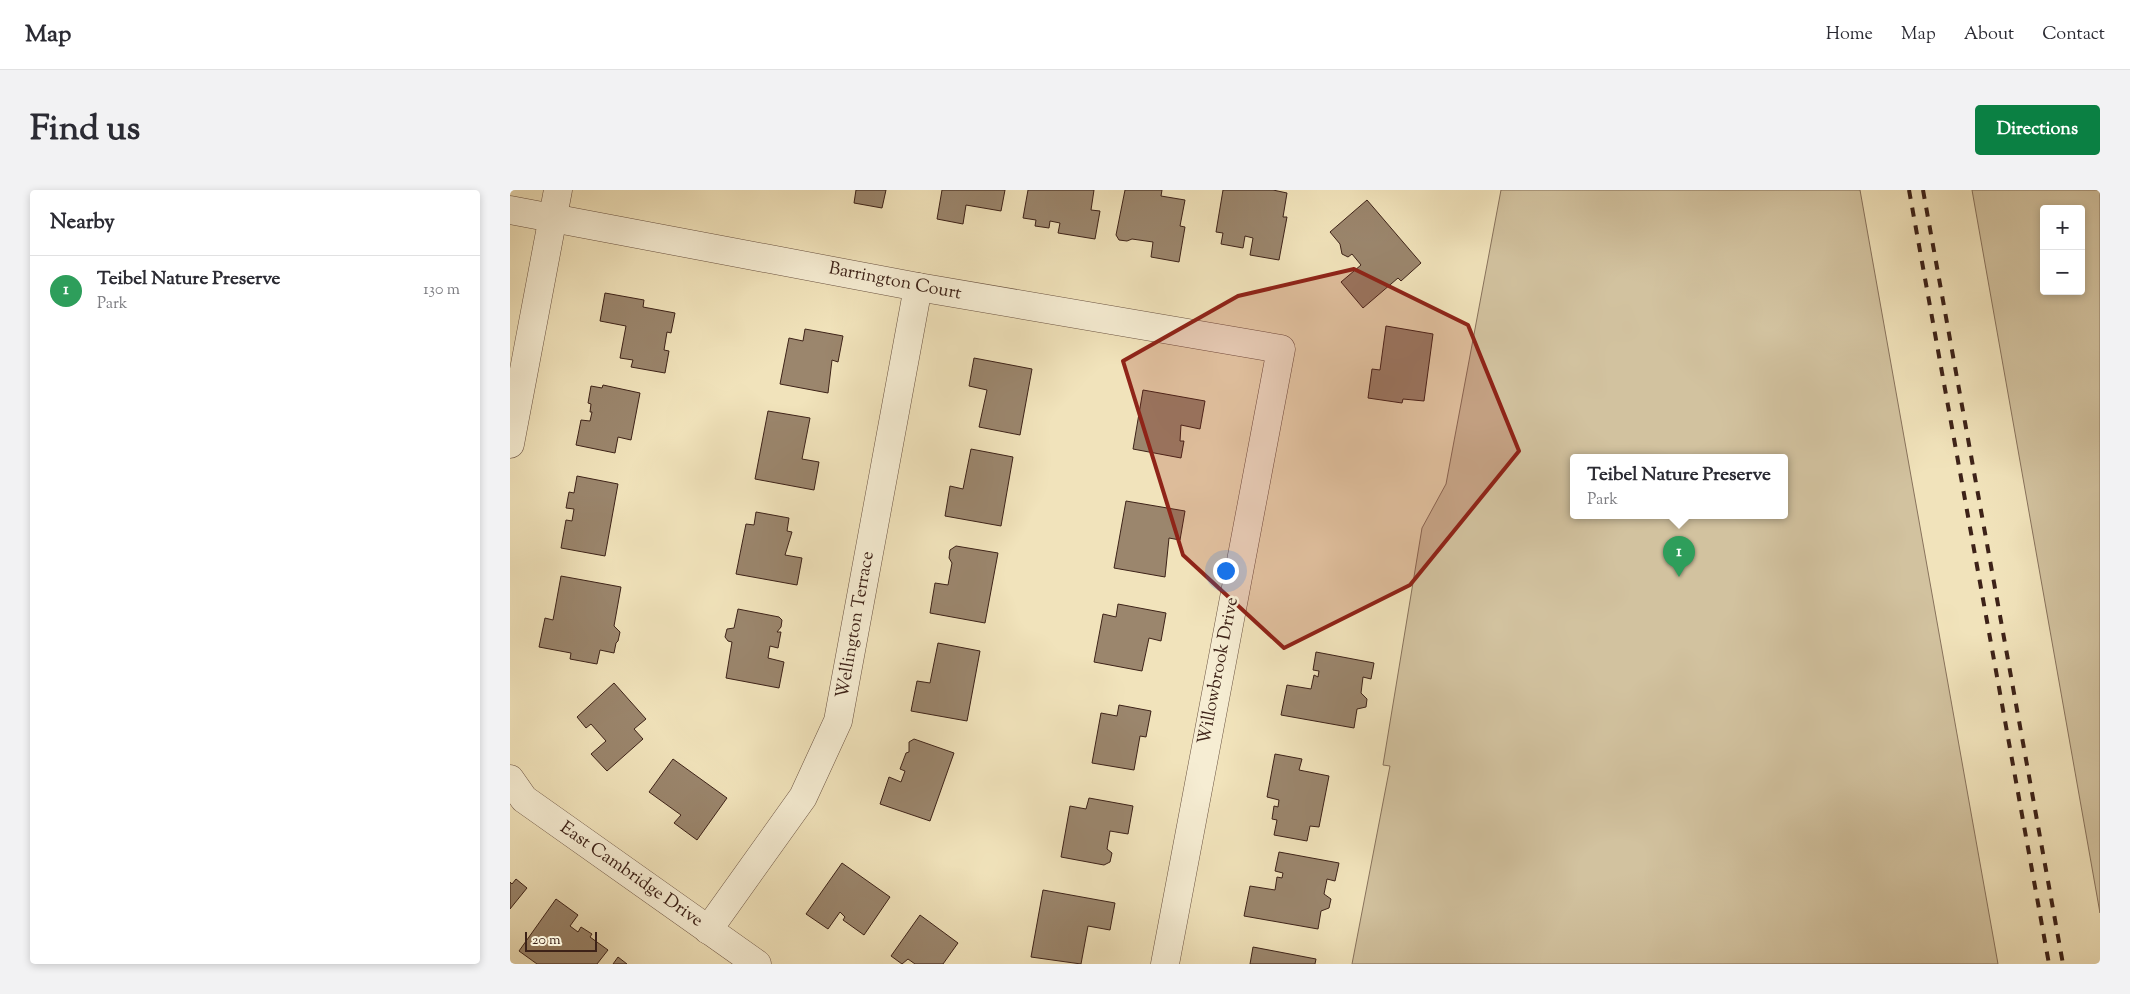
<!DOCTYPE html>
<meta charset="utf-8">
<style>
:root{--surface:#fff;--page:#f2f2f3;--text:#2b2b33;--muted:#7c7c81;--line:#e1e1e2;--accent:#0b8043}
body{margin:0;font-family:"Sorts Mill Goudy",serif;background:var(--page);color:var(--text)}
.controls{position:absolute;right:15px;top:15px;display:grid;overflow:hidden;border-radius:5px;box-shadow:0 2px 8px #0003}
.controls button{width:45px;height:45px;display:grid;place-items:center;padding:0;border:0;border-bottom:1px solid var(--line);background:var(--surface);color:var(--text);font:25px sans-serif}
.scale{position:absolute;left:15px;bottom:12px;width:72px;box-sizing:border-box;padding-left:5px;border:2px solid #3d2218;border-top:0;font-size:14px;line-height:18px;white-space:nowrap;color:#3d2218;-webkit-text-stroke:4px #f6edd3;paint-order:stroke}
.you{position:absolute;left:715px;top:380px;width:18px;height:18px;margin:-12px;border:4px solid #fff;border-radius:50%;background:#1a73e8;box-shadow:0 0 0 8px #1a73e833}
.badge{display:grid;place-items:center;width:32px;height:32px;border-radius:50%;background:var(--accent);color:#fff;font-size:16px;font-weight:700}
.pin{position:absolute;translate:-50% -41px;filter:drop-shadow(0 1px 2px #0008)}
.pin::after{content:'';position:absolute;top:26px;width:18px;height:15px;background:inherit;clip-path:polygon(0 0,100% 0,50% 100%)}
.popup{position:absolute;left:1060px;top:264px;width:218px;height:65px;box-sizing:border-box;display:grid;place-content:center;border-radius:5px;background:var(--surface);filter:drop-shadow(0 1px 4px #0005);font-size:16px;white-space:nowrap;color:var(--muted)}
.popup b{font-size:19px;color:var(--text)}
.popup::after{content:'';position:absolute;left:50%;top:100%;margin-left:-10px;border:10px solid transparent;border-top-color:var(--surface)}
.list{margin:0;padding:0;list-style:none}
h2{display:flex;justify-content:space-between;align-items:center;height:65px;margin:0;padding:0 20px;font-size:21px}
h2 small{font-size:16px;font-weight:400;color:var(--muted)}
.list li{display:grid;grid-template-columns:32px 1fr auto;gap:15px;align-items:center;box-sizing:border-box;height:70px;padding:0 20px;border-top:1px solid var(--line)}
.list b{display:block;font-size:19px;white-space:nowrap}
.list p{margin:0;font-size:16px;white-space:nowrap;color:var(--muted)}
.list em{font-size:16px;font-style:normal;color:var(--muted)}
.map{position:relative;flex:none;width:1590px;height:774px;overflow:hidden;border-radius:5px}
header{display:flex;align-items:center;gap:30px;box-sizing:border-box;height:70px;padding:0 25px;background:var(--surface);border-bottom:1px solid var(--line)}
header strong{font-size:24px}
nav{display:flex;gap:28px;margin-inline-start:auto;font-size:18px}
.intro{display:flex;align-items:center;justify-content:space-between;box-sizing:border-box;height:120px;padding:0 30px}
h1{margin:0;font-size:35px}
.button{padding:12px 22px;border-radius:5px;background:var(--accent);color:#fff;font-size:18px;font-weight:700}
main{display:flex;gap:30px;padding:0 30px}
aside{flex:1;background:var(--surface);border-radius:5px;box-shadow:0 2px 8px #0003}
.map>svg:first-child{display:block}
.green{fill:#d2c29f;stroke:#88725c;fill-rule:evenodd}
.building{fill:#9b866d;stroke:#3d2218}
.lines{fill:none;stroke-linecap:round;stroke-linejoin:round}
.minor-casing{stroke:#6a5241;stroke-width:29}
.minor{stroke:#f6edd3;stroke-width:28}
.rail{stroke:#3d2218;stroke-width:4;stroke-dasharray:9 9;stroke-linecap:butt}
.marked{fill:#8f2418;fill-opacity:0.2;stroke:#8f2418;stroke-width:4;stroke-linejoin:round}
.labels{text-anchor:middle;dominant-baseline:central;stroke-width:5;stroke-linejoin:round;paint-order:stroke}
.street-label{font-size:18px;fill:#3d2218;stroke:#f6edd3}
</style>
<header>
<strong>Map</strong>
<nav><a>Home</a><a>Map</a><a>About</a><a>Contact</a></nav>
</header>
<div class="intro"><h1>Find us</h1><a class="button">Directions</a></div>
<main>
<aside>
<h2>Nearby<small></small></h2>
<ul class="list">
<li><span class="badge" style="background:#2e9e5b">1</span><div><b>Teibel Nature Preserve</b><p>Park</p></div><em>130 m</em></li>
</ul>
</aside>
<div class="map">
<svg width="1590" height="774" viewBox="0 0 1590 774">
<rect width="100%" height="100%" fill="#f1e3bb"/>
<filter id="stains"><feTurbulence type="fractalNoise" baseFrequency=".004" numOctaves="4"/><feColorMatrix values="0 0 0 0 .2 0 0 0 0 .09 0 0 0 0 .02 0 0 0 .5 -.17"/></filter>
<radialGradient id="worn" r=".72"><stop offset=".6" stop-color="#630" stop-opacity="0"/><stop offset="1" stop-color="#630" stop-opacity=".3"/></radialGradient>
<g class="green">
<path d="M991 0H1350L1488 774H842L880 576 873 575 912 338 936 294ZM1274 268V326H1064V268Z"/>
<path d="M1462 0H1590V723ZM1534 19H1571V101H1534Z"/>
</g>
<g class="building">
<polygon points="346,0 376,0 372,18 344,13"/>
<polygon points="432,0 495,0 491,21 456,15 453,34 427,29"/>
<polygon points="518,0 584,0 581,20 590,21 585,49 548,43 550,33 540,31 539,38 525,36 526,30 513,28"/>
<polygon points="615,0 652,0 651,6 675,10 670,36 675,37 669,72 641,67 643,52 622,49 617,51 609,50 606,45"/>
<polygon points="713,0 763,0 777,3 773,27 777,27 769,70 740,65 743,48 735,46 733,58 711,54 713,43 706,42"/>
<polygon points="857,10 911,73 891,91 888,88 853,118 831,92 851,75 842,64 838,67 832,64 830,54 820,42"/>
<polygon points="95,103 134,110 133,117 165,123 161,143 157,142 154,160 159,161 155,183 121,177 123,170 110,168 116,136 90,131"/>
<polygon points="876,136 923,144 914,211 893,209 892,213 858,208 862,179 870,180"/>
<polygon points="295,139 333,146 328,172 322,170 318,203 270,194 279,148 293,151"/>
<polygon points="464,168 522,179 510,245 469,237 477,200 459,196"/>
<polygon points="93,195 130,203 121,250 108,247 105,263 66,255 71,230 80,231 82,222 80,222 81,214 78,213 81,196 92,198"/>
<polygon points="633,200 695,211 690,239 671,235 670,251 674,251 671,268 623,259"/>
<polygon points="258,221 300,228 292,269 309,272 304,300 245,289"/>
<polygon points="461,259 503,267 491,336 435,326 440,296 453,299"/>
<polygon points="67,286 108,294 95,366 51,358 56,330 62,331 64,319 56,318 59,302 64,303"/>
<polygon points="616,311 675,321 670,350 659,348 655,387 604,378"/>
<polygon points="246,322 279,328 277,341 282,342 275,365 292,368 287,395 226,384 236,334 244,335"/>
<polygon points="446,356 488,363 475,433 420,423 425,393 438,395 442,373 439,368 440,360"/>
<polygon points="51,386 111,397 104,436 110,442 108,451 106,453 104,463 90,460 87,474 60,469 61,463 29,457 35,428 43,430"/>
<polygon points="608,414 656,423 651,451 639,448 632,481 584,472 593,424 606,427"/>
<polygon points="228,419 269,427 272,430 271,437 267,442 271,442 268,458 260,456 258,468 274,472 269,498 216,488 222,452 218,451 215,447 217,439 224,438"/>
<polygon points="428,453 470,461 457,531 401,521 407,491 420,493"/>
<polygon points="806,462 864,473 861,489 853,487 851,503 857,509 856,517 847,519 844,538 771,525 777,495 801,499 804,485 808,487 809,481 803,480"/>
<polygon points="104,493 136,529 124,539 133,549 97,581 81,564 96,551 81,534 76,538 67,527"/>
<polygon points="609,515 641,521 636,547 630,546 624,580 582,573 591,523 607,526"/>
<polygon points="404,549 444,563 420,631 370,614 379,587 391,592 395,581 390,579 396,563 399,562 399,552"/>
<polygon points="765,564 792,569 789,580 819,586 809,637 800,636 797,651 764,645 767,630 762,629 764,616 768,617 769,610 757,607"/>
<polygon points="163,569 217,608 187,650 164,633 171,625 139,602"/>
<polygon points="579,608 623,616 618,644 600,641 597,659 602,663 600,672 594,675 551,667 560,616 576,619"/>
<polygon points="769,662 829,673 825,691 817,689 814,704 821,709 819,718 811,721 808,739 734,726 740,696 765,700 767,687 772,688 773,683 765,681"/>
<polygon points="332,673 380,707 354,745 333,730 335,727 330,722 318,739 296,724"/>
<polygon points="6,689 17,698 0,719 0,692 2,694"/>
<polygon points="533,700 605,713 600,740 578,736 571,774 521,767"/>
<polygon points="46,709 68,725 60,736 68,742 71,737 82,744 80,747 98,760 87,774 27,774 9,761"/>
<polygon points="410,725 448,753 433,774 405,774 398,769 392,774 381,766"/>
<polygon points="743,757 806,769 805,774 740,774"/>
<polygon points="108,767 117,774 103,774"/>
</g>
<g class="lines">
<g class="minor-casing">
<g id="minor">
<polyline points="0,20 408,97 771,159 655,774"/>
<polyline points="0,254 48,0"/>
<polyline points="0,589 14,609 247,774"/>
<polyline points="198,740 293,607 328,531 408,97"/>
</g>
</g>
<use href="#minor" class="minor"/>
<g class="rail">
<polyline points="1399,0 1539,774"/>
<polyline points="1413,0 1553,774"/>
</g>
</g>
<path class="marked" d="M844 79 958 135 1009 261 900 395 774 458 673 365 613 171 728 106Z"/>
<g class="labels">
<g class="street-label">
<text transform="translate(385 92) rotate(11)">Barrington Court</text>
<text transform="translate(346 435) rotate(-80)">Wellington Terrace</text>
<text transform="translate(709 481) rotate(-79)">Willowbrook Drive</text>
<text transform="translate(121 685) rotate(35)">East Cambridge Drive</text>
</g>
</g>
<rect width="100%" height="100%" filter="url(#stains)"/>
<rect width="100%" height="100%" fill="url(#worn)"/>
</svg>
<div class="controls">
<button>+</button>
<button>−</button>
</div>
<div class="scale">20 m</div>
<div class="you"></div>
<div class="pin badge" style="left:1169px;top:387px;background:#2e9e5b">1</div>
<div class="popup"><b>Teibel Nature Preserve</b>Park</div>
</div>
</main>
